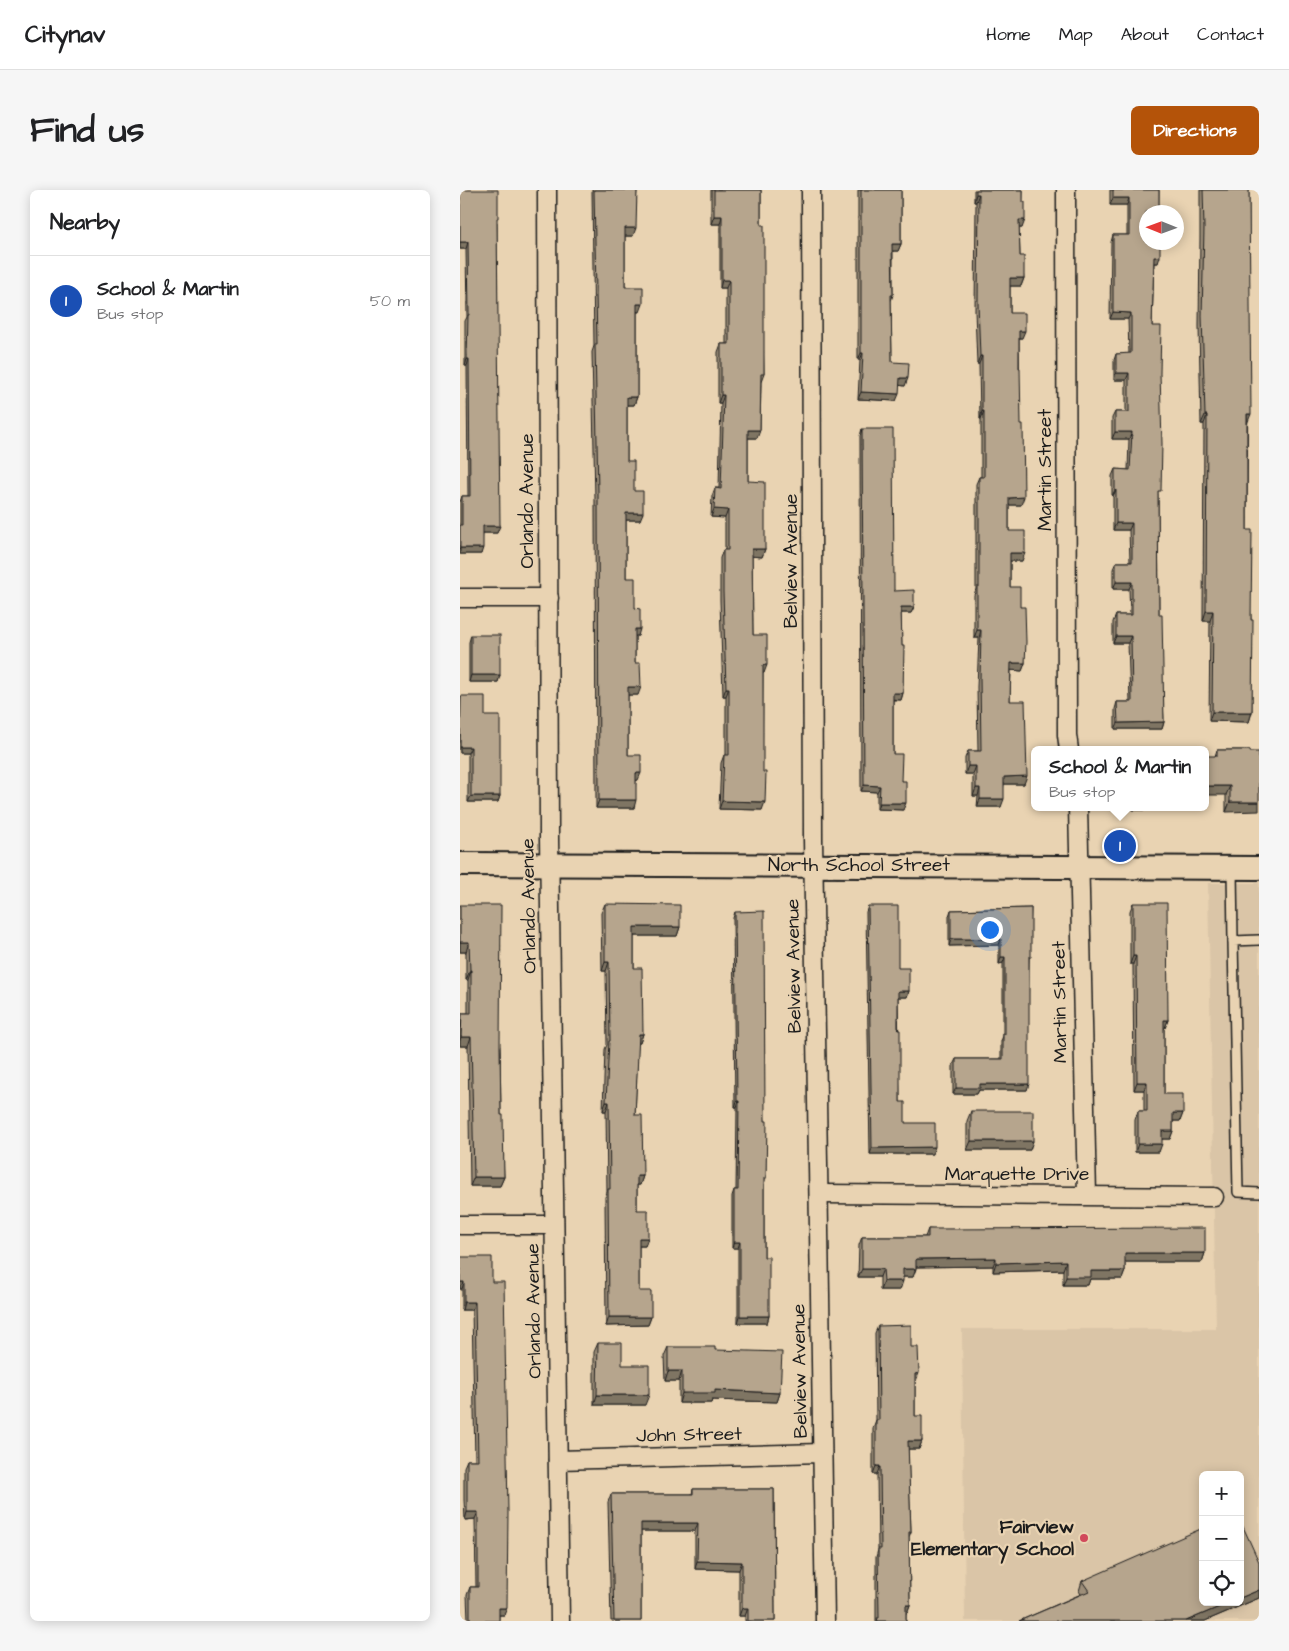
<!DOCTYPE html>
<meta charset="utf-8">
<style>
:root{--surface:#fff;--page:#f6f6f6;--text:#202124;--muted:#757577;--line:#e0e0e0;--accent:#b45309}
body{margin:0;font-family:"Architects Daughter",sans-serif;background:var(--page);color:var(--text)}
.controls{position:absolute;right:15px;bottom:15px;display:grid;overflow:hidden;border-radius:8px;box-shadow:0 2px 12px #0003}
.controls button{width:45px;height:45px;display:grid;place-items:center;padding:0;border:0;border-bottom:1px solid var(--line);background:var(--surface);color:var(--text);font:25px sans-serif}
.compass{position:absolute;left:679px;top:15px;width:45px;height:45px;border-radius:50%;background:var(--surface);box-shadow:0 2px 12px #0003;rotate:271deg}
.you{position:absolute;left:529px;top:739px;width:18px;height:18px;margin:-12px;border:4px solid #fff;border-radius:50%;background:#1a73e8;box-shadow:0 0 0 8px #1a73e833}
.badge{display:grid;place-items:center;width:32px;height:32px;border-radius:50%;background:var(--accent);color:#fff;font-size:16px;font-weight:700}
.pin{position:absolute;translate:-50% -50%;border:2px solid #fff;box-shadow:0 1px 5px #0006}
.popup{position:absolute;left:571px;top:556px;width:178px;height:65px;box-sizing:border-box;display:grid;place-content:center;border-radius:8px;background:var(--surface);filter:drop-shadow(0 1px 4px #0005);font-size:16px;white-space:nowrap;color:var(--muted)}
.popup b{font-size:19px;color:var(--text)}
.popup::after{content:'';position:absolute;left:50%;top:100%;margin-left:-10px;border:10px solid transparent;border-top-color:var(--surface)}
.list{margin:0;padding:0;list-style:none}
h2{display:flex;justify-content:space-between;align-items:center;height:65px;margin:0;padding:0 20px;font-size:21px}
h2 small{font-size:16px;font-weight:400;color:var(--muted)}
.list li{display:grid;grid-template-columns:32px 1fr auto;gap:15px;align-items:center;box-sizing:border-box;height:90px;padding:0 20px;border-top:1px solid var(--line)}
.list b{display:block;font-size:19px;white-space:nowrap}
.list p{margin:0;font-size:16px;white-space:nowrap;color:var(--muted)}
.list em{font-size:16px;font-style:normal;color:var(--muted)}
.icon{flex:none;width:28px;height:28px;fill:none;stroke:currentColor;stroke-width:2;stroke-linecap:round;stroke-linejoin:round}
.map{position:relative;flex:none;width:799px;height:1431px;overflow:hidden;border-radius:8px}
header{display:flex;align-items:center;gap:30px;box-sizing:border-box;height:70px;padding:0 25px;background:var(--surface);border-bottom:1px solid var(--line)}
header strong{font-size:24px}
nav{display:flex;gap:28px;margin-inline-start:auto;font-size:18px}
.intro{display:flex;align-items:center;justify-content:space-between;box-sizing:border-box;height:120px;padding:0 30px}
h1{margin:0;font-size:35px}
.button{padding:12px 22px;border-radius:8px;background:var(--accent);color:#fff;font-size:18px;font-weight:700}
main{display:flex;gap:30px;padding:0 30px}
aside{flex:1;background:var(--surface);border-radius:8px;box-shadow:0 2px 12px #0003}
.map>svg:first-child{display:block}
.built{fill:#dac5a7;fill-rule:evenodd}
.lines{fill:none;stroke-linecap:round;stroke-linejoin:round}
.service-casing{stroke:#1c1c1c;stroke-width:12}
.minor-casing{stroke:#1c1c1c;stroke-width:21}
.tertiary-casing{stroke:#1c1c1c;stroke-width:26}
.service{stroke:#e9d3b2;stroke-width:9}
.minor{stroke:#e9d3b2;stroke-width:18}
.tertiary{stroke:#e9d3b2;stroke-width:22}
.wall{fill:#9d8e79;stroke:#1c1c1c}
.shaded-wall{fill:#7f7463;stroke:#1c1c1c}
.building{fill:#b6a58d;stroke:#1c1c1c}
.poi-dot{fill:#d1495b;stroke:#e9d3b2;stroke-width:2}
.labels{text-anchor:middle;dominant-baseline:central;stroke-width:4.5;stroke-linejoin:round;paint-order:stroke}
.street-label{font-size:19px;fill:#1c1c1c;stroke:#e9d3b2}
.poi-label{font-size:19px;font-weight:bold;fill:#1c1c1c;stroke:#e9d3b2;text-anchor:end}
</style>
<header>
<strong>Citynav</strong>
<nav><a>Home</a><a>Map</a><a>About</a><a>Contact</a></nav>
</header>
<div class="intro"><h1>Find us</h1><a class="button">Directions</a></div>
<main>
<aside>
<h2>Nearby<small></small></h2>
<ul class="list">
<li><span class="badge" style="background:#1a4fb4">1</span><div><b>School &amp; Martin</b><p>Bus stop</p></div><em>50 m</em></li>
</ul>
</aside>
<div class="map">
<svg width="799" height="1431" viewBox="0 0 799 1431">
<rect width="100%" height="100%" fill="#e9d3b2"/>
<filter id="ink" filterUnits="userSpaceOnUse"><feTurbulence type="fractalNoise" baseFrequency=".02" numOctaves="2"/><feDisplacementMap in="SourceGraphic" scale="10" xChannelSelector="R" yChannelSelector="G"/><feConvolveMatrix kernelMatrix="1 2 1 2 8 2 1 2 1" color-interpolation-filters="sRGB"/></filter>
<g filter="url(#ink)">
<path class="built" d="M748 693H799V1431H505L502 1139H756ZM743 1285H780V1412H743Z"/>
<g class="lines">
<g class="service-casing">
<g id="service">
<polyline points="772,679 773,751"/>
<polyline points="799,750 773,751 778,1002 799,1003"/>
</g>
</g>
<g class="minor-casing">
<g id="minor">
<polyline points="87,0 89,648 100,1431"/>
<polyline points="351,0 353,648 365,1431"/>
<polyline points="606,0 607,545 609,560"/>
<polyline points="0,408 89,408"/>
<polyline points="618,617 627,1005"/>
<polyline points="360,1004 754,1007"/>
<polyline points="0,1035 94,1035"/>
<polyline points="98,1270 362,1263"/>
</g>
</g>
<g class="tertiary-casing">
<polyline id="tertiary" points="0,674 799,678"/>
</g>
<use href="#service" class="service"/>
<use href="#minor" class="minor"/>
<use href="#tertiary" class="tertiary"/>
</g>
<g class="wall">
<polygon points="0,0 37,32 37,343 23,343 21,364 0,364 0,312 2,306 8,306 7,176 5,176 5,131 7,127 6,59 0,59"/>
<polygon points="132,0 177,0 173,46 165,46 165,97 180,122 177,122 177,207 174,215 167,215 167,271 180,330 166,330 166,388 175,418 178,446 175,446 175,473 178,505 168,505 168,565 178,590 176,590 174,618 136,618 135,309 132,162 134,156"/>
<polygon points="251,0 301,0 301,35 304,184 301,192 300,240 297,248 288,248 288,291 305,359 302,367 292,366 293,445 304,483 303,483 302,620 259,619 261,573 264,565 266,565 266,506 263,506 260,410 260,368 263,360 265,360 265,328 251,327 252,306 255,298 259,298 261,213 258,213 258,162 261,154 266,154 266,98 260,98 260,34 251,34"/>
<polygon points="398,0 441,0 441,54 438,61 433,61 433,105 431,111 432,172 445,196 439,195 436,211 398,209 400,170 398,170"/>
<polygon points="514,0 563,0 562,38 559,38 560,66 564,88 561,96 550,96 550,123 562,148 559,148 561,315 549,315 549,341 562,371 550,371 550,397 560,417 565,473 562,481 551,480 550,511 564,594 544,594 541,617 517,617 518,606 513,606 513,584 505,584 505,568 508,561 518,561 517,497 519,448 514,448 514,405 516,399 516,294 519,287 521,287 521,229 520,229 519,174 517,174 515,121 516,12 514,12"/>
<polygon points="650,0 699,0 698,73 694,73 692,136 698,308 699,425 704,532 702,539 655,539 655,519 657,512 670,512 668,453 653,453 653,432 656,425 670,425 669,399 653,399 653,379 656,372 670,372 669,340 653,340 653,306 652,306 652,286 655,279 668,280 669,249 652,249 652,228 655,222 666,222 666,190 654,190 654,170 656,164 669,164 668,129 650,129 651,52 653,45 667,45 667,15 650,15"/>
<polygon points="740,0 789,0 787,340 791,430 792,522 789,532 749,531 750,431 743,431 744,234 741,234 739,136 740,47"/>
<polygon points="402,239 434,401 454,417 451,423 441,423 443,503 441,510 433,510 433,564 441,591 443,620 417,619 417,602 401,601 400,246"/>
<polygon points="11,445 40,485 38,492 9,492 9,452"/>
<polygon points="1,506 25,526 40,606 38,612 8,612 8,563 0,563 0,508"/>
<polygon points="757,560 790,560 766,622 766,605 755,566"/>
<polygon points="673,713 708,830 705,838 704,838 704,904 723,923 720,931 713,931 713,941 710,949 702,949 699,962 675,962 675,930 678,921 684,921 684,900 674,900 673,774 670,774 670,721"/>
<polygon points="145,714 220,737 217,746 174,746 174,778 183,844 180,853 178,853 175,925 183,986 180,995 177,995 177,1020 188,1048 185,1056 179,1056 179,1101 191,1127 188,1135 146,1136 145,1007 147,1002 146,921 143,921 145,859 147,855 146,781 142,781 141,723"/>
<polygon points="0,715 40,857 41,925 44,987 40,996 10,996 8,856 0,856 0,827 2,823 8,823 8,790 6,790 6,762 0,762"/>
<polygon points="408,716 449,801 447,807 438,807 440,912 445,933 472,964 410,964 406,722"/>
<polygon points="571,718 569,773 567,900 519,900 517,904 493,904 493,875 496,869 541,869 541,851 543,846 543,773 539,774 539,755 489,756 489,726 491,720"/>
<polygon points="275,722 305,931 306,988 304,994 304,1067 309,1126 307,1133 278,1133 278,1058 272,1058 272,1006 274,1000 276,1000 277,917 275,917 273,728"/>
<polygon points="511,921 570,960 507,960 507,931"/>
<polygon points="468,1039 745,1063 742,1072 665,1072 665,1081 662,1089 630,1089 628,1095 603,1095 603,1080 533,1082 533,1076 456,1077 453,1087 443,1087 440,1100 420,1100 420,1087 398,1087 399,1055 402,1047 465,1047"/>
<polygon points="0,1067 32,1092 44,1425 39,1425 39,1431 8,1431 7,1405 10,1397 16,1397 15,1329 5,1330 4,1310 4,1277 7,1270 15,1270 12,1120 2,1120 2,1099 0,1099"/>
<polygon points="418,1136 451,1157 456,1191 455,1191 455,1226 462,1251 459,1259 448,1259 451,1342 449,1347 450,1415 447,1423 446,1423 446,1431 416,1431 416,1367 418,1360 417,1284 413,1284 413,1238 416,1230 415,1143"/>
<polygon points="138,1153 162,1175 185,1215 134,1215 134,1162"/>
<polygon points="208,1157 255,1160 320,1203 317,1212 252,1210 251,1213 219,1213 219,1191 205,1191 204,1166"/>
<polygon points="233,1299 314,1299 315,1431 285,1431 285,1426 279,1426 279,1380 235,1379 235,1341 181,1341 181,1431 151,1431 148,1312 151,1304 232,1304"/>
<polygon points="799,1372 799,1408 745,1431 559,1431 621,1404 619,1401 622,1391"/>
</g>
<g class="shaded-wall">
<polygon points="516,4 519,4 516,12 514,12"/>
<polygon points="653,8 669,8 667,15 650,15"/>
<polygon points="254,26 262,26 260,34 251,34"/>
<polygon points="559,30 565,30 562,38 557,38"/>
<polygon points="165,38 176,38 173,46 162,46"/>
<polygon points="0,52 8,52 6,59 0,59"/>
<polygon points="432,54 441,54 438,61 430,61"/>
<polygon points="694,67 700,67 698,73 691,73"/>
<polygon points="550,88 564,88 561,96 547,96"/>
<polygon points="262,90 269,90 266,98 260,98"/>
<polygon points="177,114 183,114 180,122 174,121"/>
<polygon points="653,122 671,123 668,129 650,129"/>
<polygon points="559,141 565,141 562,148 556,148"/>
<polygon points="401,163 403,163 400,170 398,170"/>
<polygon points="520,166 522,166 519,174 517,174"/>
<polygon points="7,169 9,169 7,176 5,176"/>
<polygon points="656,183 669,183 666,190 654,190"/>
<polygon points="440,188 448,188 445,196 437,195"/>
<polygon points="401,202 439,204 436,211 398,209"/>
<polygon points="261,205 264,205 261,213 258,213"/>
<polygon points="167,207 177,207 174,215 164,215"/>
<polygon points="522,221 524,221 521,229 520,229"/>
<polygon points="787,224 791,224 787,234"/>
<polygon points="745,225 747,225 744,234 741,234"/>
<polygon points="288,240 300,240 297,248 286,248"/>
<polygon points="655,242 672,242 669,249 652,249"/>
<polygon points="655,300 656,300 653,306 652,306"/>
<polygon points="564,307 561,315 546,315 549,308"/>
<polygon points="254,319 268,320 265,328 251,327"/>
<polygon points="166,323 183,323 180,330 163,330"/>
<polygon points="656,333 672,333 669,340 653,340"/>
<polygon points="23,336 40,336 37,343 21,343"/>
<polygon points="0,358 23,358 21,364 0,364"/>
<polygon points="292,359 305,359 302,367 289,366"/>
<polygon points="550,363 565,363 562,371 547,371"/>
<polygon points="656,392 672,392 669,399 653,399"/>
<polygon points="441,417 454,417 451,423 439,423"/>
<polygon points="746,421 753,421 750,431 743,431"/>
<polygon points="175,439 180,439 178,446 172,446"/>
<polygon points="517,440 521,440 519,448 514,448"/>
<polygon points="656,446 671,446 668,453 653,453"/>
<polygon points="551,473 565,473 562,481 548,480"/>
<polygon points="303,475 307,475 304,483 300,483"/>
<polygon points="11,485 40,485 38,492 9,492"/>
<polygon points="168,497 181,497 178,505 165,505"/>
<polygon points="266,498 269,498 266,506 263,506"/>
<polygon points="433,503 443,503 441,510 430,509"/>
<polygon points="752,522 792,522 789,532 749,531"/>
<polygon points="704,532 702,539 655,539 658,533"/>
<polygon points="0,557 11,557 8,563 0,563"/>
<polygon points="508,576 516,576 513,584 505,584"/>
<polygon points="176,583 181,583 178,590 174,591"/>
<polygon points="567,586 564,594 541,594 544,587"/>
<polygon points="404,595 420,596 417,602 401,601"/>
<polygon points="745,596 770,596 766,605 745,605"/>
<polygon points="516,598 520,598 518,606 513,606"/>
<polygon points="11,606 40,606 38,612 8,612"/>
<polygon points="520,609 544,609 541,617 517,617"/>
<polygon points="139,610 176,610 174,618 136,618"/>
<polygon points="262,611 305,612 302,620 259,619"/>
<polygon points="770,612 799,612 799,621 766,622"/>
<polygon points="419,613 446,613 443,620 417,619"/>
<polygon points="674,617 734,617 734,618 697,618 696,620 673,620"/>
<polygon points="174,737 220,737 217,746 171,746"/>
<polygon points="491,749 541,749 539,755 489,756"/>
<polygon points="0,752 9,752 6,762 0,762"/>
<polygon points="673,766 676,766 673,774 670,774"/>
<polygon points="541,767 545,767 543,773 539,774"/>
<polygon points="145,772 149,772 146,781 142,781"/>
<polygon points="10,780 11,780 8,790 6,790"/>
<polygon points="438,801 449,801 447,807 435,807"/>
<polygon points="704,830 708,830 705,838 701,838"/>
<polygon points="179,844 183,844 180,853 176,853"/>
<polygon points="1,847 11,847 8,856 0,856 0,851"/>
<polygon points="677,892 687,892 684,900 674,900"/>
<polygon points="520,894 569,894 567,900 519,900 517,904 493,904 496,898"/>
<polygon points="277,911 279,911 277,917 275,917"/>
<polygon points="146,912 149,912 146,921 143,921"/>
<polygon points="713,923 723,923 720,931 710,931"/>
<polygon points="702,941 713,941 710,949 699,949"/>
<polygon points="511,951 573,951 570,960 507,960"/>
<polygon points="678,954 702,954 699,962 675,962"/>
<polygon points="475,957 472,964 410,964 412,958"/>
<polygon points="177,986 183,986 180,995 173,995"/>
<polygon points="14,987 44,987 40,996 10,996"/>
<polygon points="179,1048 188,1048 185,1056 176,1056"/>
<polygon points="274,1052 280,1052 278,1058 272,1058"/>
<polygon points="665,1063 745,1063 742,1072 662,1072"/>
<polygon points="536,1068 533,1076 453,1077 456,1069"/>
<polygon points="606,1071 603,1080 533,1082 536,1073"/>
<polygon points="402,1079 423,1079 420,1087 398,1087"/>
<polygon points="443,1079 456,1079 453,1087 440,1087"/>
<polygon points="631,1081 665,1081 662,1089 630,1089 628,1095 603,1095 606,1087"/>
<polygon points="424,1091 443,1091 440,1100 420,1100"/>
<polygon points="0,1092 4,1092 2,1099 0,1099"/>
<polygon points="4,1112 15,1112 12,1120 2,1120"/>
<polygon points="280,1126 309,1126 307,1133 278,1133"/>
<polygon points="149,1127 191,1127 188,1135 146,1136"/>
<polygon points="208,1181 222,1181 219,1191 205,1191"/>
<polygon points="459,1183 456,1191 452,1191 455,1184"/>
<polygon points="255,1200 320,1203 317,1212 252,1210 251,1213 219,1213 222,1203"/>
<polygon points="137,1205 189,1205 185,1215 134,1215"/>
<polygon points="448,1251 462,1251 459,1259 445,1259"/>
<polygon points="416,1276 420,1276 417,1284 413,1284"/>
<polygon points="7,1322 18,1322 15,1329 5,1330"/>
<polygon points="181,1333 238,1333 235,1341 178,1341"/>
<polygon points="237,1371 282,1372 279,1380 235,1379"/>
<polygon points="799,1400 799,1408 745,1431 726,1431 771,1412 780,1412 780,1408"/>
<polygon points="446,1415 450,1415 447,1423 443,1423"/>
<polygon points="39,1418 47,1418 44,1425 37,1425"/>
<polygon points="282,1418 288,1418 285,1426 279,1426"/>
</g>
<g class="building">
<polygon points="0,0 38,0 38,28 37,28 40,336 23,336 23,358 0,358 0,335 2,335 2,306 10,306 9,169 7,169 8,125 9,125 8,52 0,52"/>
<polygon points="134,0 177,0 176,38 165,38 165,97 183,97 183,114 177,114 177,207 167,207 167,271 174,271 174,301 183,301 183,323 166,323 166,388 175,388 175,418 180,419 180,439 175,439 175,473 180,473 181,497 168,497 168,565 181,565 181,583 176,583 176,610 139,610 138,302 135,154 137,154"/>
<polygon points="254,0 301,0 301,35 304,35 304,184 301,184 300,240 288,240 288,291 305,292 305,359 292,359 293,445 307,445 307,475 303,475 303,582 306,582 305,612 262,611 264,565 269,565 269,498 266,498 263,402 263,360 268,360 268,320 254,319 255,298 261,299 264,205 261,205 261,154 269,154 269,90 262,90 262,26 254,26"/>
<polygon points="401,0 441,0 441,54 432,54 433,105 431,105 432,172 449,173 448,188 440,188 439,204 401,202 403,163 401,163"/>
<polygon points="516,0 563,0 563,12 565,12 565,30 559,30 560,66 564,66 564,88 550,88 550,123 565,123 565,141 559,141 559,178 560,178 561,234 563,234 564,307 549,308 549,341 565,341 565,363 550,363 550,397 560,397 560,417 565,417 566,452 565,473 551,473 550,511 565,511 567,586 544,587 544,609 520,609 520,598 516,598 516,576 508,576 508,561 521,561 520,489 521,440 517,440 517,397 519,397 519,287 524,287 524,221 522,221 522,166 520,166 518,113 519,4 516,4"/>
<polygon points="653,0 699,0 699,20 700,20 700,22 686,22 686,52 700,52 700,67 694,67 692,136 701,136 700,183 702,254 701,301 698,301 699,425 702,425 704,532 658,533 657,512 672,512 671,446 656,446 656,425 672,425 672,392 656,392 656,372 672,372 672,333 656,333 656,300 655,300 655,279 670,280 672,242 655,242 655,222 669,222 669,183 656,183 656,164 671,163 671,123 653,122 653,45 669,45 669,8 653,8"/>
<polygon points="743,0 789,0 791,224 787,224 787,340 792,340 791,430 793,430 792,522 752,522 753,421 746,421 747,225 745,225 742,126 744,38"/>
<polygon points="402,239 433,239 434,401 454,400 454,417 441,417 442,456 444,456 443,503 433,503 433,564 442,564 441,591 446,591 446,613 419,613 420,596 404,595"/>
<rect x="11" y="445" width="29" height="40"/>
<polygon points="1,506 25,506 25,526 40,526 40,606 11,606 11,557 0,557"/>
<polygon points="757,560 790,560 790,562 799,562 799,612 770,612 770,596 745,596 745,566 757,566"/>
<polygon points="673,713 707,713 708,830 704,830 704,904 723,904 723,923 713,923 713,941 702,941 702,954 678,954 678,921 687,921 687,892 677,892 676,766 673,766"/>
<polygon points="145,714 220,715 220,737 174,737 174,778 182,778 183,844 179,844 175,925 182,925 183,986 177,986 177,1020 188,1020 188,1048 179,1048 179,1101 191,1101 191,1127 149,1127 148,999 150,999 149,912 146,912 149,851 150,851 149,772 145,772"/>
<polygon points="0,715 41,715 40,857 41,925 43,925 44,987 14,987 11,847 1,847 2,823 11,823 11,780 10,780 9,752 0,752"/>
<polygon points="408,716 438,716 438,778 449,778 449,801 438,801 438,840 440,840 440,912 445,912 445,933 475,933 475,957 412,958"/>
<polygon points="571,718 571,767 569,767 569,894 520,894 520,898 496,898 496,869 543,869 543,844 545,844 545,767 541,767 541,749 491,749 491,720"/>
<polygon points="304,721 305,931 307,931 306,988 304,988 304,1067 309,1067 309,1126 280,1126 280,1052 274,1052 274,1000 278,1000 279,911 277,911 275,722"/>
<rect x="511" y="921" width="62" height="30"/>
<polygon points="745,1038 745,1063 665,1063 665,1081 631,1081 631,1087 606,1087 606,1071 536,1073 536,1068 456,1069 456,1079 443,1079 443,1091 424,1091 423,1079 402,1079 402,1047 468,1047 468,1039"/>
<polygon points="0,1067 32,1067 32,1092 44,1092 48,1322 47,1418 39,1418 39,1431 10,1431 10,1397 18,1397 18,1322 7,1322 7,1270 18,1270 15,1112 4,1112 4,1092 0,1092"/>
<polygon points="451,1135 451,1157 458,1157 459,1183 455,1184 455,1226 462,1226 462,1251 448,1251 451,1342 449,1342 450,1415 446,1415 446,1431 418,1431 417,1428 419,1428 418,1359 421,1359 420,1276 416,1276 416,1230 419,1230 418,1136"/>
<polygon points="138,1153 162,1153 162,1175 189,1175 189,1205 137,1205"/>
<polygon points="208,1157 255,1157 255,1160 322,1162 320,1203 255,1200 255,1203 222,1203 222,1181 208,1181"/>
<polygon points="233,1299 314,1299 315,1431 288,1431 288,1418 282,1418 282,1372 237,1371 238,1333 181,1333 181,1431 154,1431 151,1304 233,1304"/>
<polygon points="780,1330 799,1372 799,1400 780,1408"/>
<polygon points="743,1338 743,1412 771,1412 726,1431 559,1431 629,1401 622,1391"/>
</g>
</g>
<circle class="poi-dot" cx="624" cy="1348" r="5"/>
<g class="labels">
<g class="street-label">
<text transform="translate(585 280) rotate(-90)">Martin Street</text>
<text transform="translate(67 311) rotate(-90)">Orlando Avenue</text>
<text transform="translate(331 371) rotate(-90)">Belview Avenue</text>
<text x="399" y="675">North School Street</text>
<text transform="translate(69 716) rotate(-91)">Orlando Avenue</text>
<text transform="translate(334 776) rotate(-91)">Belview Avenue</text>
<text transform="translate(600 812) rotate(-91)">Martin Street</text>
<text x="557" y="984">Marquette Drive</text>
<text transform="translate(74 1121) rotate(-91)">Orlando Avenue</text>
<text transform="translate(340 1181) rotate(-91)">Belview Avenue</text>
<text transform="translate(229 1245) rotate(-1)">John Street</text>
</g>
<g class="poi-label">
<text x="614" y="1337">Fairview<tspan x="614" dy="22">Elementary School</tspan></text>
</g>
</g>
</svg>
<div class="controls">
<button>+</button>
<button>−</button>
<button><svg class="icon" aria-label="locate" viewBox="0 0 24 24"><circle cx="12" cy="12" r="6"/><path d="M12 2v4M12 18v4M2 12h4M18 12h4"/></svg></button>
</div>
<svg class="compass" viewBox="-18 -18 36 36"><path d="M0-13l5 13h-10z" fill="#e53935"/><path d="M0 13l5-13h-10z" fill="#757577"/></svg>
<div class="you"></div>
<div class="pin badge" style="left:660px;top:656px;background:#1a4fb4">1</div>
<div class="popup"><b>School &amp; Martin</b>Bus stop</div>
</div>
</main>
